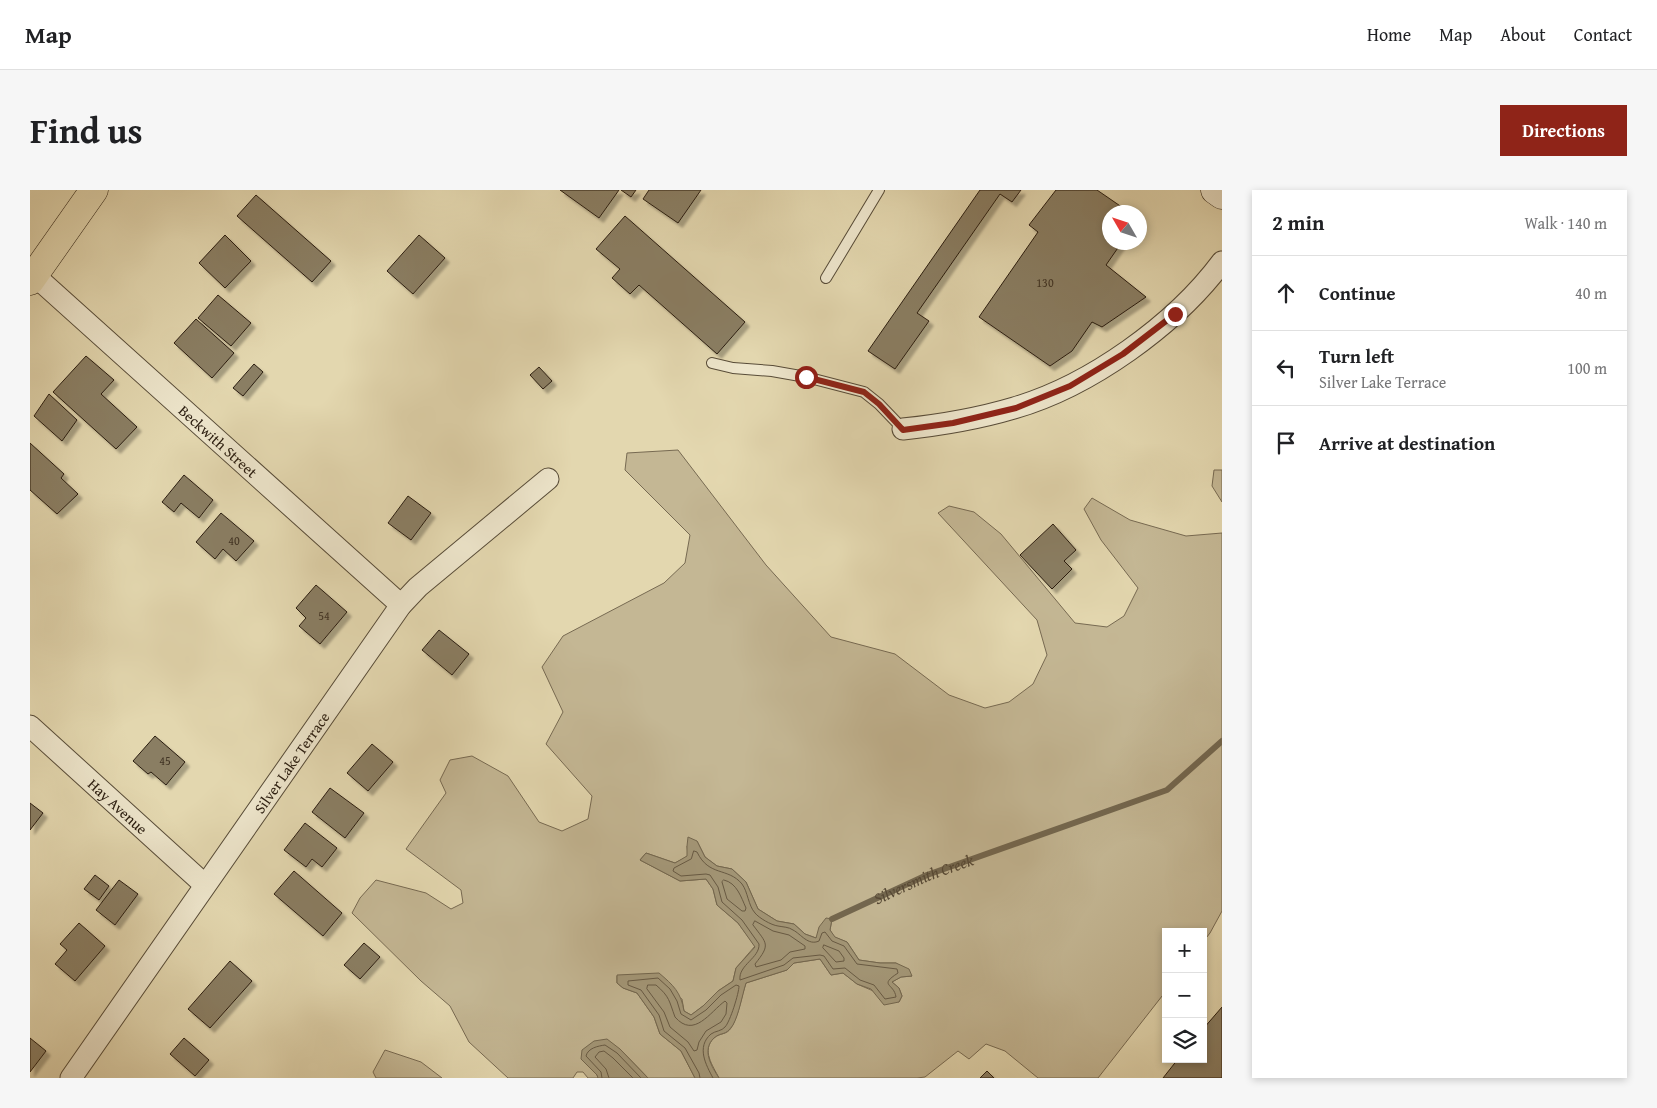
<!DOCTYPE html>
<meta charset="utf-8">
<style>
:root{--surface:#fff;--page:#f6f6f6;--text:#202124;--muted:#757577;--line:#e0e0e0;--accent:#8f2418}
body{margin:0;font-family:"Gentium Book Plus",serif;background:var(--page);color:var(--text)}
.controls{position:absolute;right:15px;bottom:15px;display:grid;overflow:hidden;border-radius:0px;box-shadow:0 2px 8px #0003}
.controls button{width:45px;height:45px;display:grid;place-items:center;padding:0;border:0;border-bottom:1px solid var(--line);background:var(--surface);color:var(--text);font:25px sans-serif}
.compass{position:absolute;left:1072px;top:15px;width:45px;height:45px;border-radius:50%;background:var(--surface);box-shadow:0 2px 8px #0003;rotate:309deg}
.stop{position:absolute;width:15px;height:15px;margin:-11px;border:4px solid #8f2418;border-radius:50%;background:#fff}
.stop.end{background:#8f2418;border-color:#fff;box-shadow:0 1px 5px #0008}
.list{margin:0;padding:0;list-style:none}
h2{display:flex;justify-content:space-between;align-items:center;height:65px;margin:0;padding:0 20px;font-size:21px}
h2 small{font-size:16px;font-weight:400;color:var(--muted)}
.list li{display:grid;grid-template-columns:32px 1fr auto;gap:15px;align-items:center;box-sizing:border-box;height:75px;padding:0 20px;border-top:1px solid var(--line)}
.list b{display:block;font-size:19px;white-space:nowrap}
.list p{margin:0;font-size:16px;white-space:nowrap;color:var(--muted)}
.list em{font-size:16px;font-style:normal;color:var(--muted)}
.icon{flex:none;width:28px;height:28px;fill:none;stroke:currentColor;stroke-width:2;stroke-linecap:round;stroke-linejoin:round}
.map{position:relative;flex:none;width:1192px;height:888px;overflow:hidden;border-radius:0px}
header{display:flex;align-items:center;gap:30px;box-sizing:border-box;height:70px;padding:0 25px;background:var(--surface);border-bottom:1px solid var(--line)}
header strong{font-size:24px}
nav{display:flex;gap:28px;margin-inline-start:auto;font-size:18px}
.intro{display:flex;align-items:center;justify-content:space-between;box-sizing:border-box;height:120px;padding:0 30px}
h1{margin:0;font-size:35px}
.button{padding:12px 22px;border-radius:0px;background:var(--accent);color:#fff;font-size:18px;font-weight:700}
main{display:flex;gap:30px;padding:0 30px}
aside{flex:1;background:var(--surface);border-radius:0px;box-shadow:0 2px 8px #0003}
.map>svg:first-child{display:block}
.green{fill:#c4b794;stroke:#776a52}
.water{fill:#a49879;stroke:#73674f}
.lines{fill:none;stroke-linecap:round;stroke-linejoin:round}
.shore{stroke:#675a44;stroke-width:1}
.stream{stroke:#73674f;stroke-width:6}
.building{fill:#8a7e63;stroke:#2a1d10;filter:url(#shadow)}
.lane-casing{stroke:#584c38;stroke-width:12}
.street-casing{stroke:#584c38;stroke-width:23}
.secondary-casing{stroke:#2a1d10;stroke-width:29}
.primary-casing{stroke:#2a1d10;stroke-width:29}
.lane{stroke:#ede5cb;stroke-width:10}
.street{stroke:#ede5cb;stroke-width:21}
.secondary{stroke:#ede5cb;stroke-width:28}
.primary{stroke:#e3d7af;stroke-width:28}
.route{stroke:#8f2418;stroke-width:6}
.labels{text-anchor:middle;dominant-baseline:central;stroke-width:4;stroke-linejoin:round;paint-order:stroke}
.number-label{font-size:12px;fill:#423525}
.street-label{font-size:15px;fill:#2a1d10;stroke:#ede5cb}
.water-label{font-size:16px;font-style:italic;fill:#554835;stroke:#ede5cb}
</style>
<header>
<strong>Map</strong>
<nav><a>Home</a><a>Map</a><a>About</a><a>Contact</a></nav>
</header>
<div class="intro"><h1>Find us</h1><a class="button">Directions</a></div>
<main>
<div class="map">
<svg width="1192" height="888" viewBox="0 0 1192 888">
<defs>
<filter id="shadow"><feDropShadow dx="4.5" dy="4.5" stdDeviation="1" flood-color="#0004"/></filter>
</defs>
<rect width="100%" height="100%" fill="#e3d7af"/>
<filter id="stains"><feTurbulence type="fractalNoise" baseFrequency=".004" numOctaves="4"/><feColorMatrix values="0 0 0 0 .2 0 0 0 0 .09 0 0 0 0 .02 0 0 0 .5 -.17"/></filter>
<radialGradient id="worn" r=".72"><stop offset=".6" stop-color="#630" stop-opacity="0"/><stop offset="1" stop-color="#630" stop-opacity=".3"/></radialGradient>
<g class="green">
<path d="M648 260 736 375 801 447 865 464 919 505 955 518 979 512 1003 494 1017 465 1007 430 908 323 919 316 944 322 971 344 1045 433 1077 437 1094 426 1108 398 1071 350 1054 319 1062 308 1100 330 1156 346 1192 343V721L1180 743 1173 752V742H1136V801L1068 888H1008L975 861 956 854 939 869 928 861 895 887 887 888H689C683 876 671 860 684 848 689 843 697 845 701 838 709 825 711 808 716 793L757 780 764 773 790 769 801 785 813 783 827 794 869 812 872 806 869 798 862 792 871 787 882 786 866 773H850L829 770 817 752 804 747 800 740 802 729 786 748 775 744 764 734 747 731 728 719 716 692 702 679 687 676 675 667 667 651 657 656 658 666 645 673 616 663 610 670 650 691 676 689 683 699 687 715 708 733 725 756 706 778 703 791 688 801 673 816 661 825 654 821 652 809 605 785 587 786V793L593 798 607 803 624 827 630 844 651 861 665 888H618L590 859 551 869 567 885 568 888H558L553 882H547L543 888H478L439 852 420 816 391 791 322 723 330 708 346 690 396 703 421 719 433 713 431 700 376 659 416 603 410 590 420 570 442 566 478 586 509 632 532 641 558 629 562 606 516 554 533 522 512 477 533 446 634 393 655 373 660 345 595 280 597 263Z"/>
<polygon points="1184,280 1192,280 1192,312 1182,296"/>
<polygon points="355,860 391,872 412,888 346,888 343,882"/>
</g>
<g class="water">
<path d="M658 647 667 651 675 667 687 676 702 679 716 692 728 719 747 731 764 734 775 744 786 748 789 737 796 728 802 729 800 740 805 747 817 752 829 770 850 773H866L879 779 882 786 871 787 862 792 869 798 872 806 869 812 854 815 841 799 827 794 813 783 801 785 790 769 764 773 757 780 716 793C712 806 709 824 703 835 695 847 692 841 684 848 671 860 682 877 689 888H665L651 861 630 844 624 827 607 803 593 798 587 793V785L629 783C643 795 651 802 654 821L661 825 673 816 688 801 703 791 706 778 725 757 708 733 687 715 683 699 676 689 650 691 610 670 616 663 645 673 657 666V656Z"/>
<polygon points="577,849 590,859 618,888 568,888 567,885 551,869 552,860 564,851"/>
</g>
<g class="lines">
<g class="shore">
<path d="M664 661 667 662C679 687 698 677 712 694 718 702 718 715 725 723 729 728 741 735 748 736 753 737 759 737 763 740 771 744 778 756 789 751L792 743 795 742 802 751 814 756 827 774 867 779 868 783C848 796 864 793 866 807L855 809 844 795 830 790 815 778 803 779 794 766 790 765 763 768 754 775 710 790C708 775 730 768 729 754L712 730 692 712 688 697 680 685 676 684 651 686 643 681 644 678 661 669Z"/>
<path d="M694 690C707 693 711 707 716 718L715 721H712L697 709 692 692Z"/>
<path d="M725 731 743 741 759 745 775 756V759L760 762 751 770 726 777 725 774C741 754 737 754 723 735Z"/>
<polygon points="794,755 809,761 814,768 814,771 806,772 793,758"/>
<path d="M618 795H626C640 807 639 811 645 827 664 849 680 822 695 811L697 813 696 824 691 832 676 841 669 852 667 860 664 861 658 852 640 837 634 822 617 799Z"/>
<path d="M572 888 571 882 556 866C558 858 568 856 575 855L587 863 611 888"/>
<polyline points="579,888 576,879 565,867 569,862 574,861 583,868 603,888"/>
<path d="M670 888 669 883 655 858 634 841 629 825 611 800 598 795V791L628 788 640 799 647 811 651 824 661 830 676 820 691 805 706 795 709 796C709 803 700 832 695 837 692 841 685 841 681 844 666 857 676 875 683 888"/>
</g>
<path class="stream" id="s1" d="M802 729 897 685 1137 600 1192 551"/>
</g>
<g class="building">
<polygon points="530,0 589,0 569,28"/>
<polygon points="591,0 606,0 601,7"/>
<polygon points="619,0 671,0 648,33 613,9"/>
<polygon points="950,0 991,0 982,12 970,4 887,123 899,131 865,179 838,161"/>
<polygon points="1026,0 1067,0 1099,22 1080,22 1080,52 1092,52 1076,75 1116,107 1072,137 1062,132 1042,161 1020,176 949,127 1008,42 999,35"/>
<polygon points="226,5 301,71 282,92 207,26"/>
<polygon points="595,26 715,132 687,164 609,95 600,104 582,88 590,79 566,59"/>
<polygon points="195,45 221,71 195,98 169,73"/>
<polygon points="389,45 415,68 383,104 357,81"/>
<polygon points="188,105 221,133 201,156 168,128"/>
<polygon points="166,129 204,163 182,188 144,153"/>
<polygon points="56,166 84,190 71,204 107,237 86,259 23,202"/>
<polygon points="224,174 233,182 213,206 203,198"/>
<polygon points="509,177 522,191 513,199 500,185"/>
<polygon points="19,204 47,230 32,251 4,226"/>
<polygon points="0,253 34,284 31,288 48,304 27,324 0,300"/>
<polygon points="154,285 183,310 169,328 151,313 144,322 132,312"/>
<polygon points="378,306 401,323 381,350 358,333"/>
<polygon points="191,323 224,351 206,371 193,359 185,369 166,352"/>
<polygon points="1023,334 1046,360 1034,371 1042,379 1022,399 990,365"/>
<polygon points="286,395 317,422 290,454 269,436 276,428 266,418"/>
<polygon points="409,440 439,464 422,485 392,460"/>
<polygon points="125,546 155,572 136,595 121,582 118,584 103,571"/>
<polygon points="342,554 363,572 338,601 317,583"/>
<polygon points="300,598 334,623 315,648 282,622"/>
<polygon points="0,613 13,623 0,640"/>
<polygon points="275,633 307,658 292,677 282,669 276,677 254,660"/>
<polygon points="264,681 312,723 293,746 244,704"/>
<polygon points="65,685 79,696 69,710 54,699"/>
<polygon points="89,690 108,704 85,735 66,720"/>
<polygon points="49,733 75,756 45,791 25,774 37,760 30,754"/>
<polygon points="334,753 350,767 330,789 314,775"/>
<polygon points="200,771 222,791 180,838 158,819"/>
<polygon points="1192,817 1192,888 1133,888 1148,869 1173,869 1173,839"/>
<polygon points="0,848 16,861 0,882"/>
<polygon points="154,848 179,870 165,886 140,864"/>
<polygon points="957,881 964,888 950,888"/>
</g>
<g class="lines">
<g class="lane-casing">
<g id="lane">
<polyline points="796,88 849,0"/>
<polyline points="682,173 703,178 742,181 776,187 834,202 849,214 873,239"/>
</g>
</g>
<g class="street-casing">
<g id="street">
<path id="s2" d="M4 85 371 415"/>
<path d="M873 239C911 235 947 229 984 218 1060 196 1145 135 1192 72"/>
<path id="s3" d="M0 536 175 695"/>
<path id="s4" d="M41 888 371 415 388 397 518 289"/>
</g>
</g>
<g class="secondary-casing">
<polyline id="secondary" points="1185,0 1192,5"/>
</g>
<g class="primary-casing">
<polyline id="primary" points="0,91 64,0"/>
</g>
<use href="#lane" class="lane"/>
<use href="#street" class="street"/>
<use href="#secondary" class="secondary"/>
<use href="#primary" class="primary"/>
</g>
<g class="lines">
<polyline class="route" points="776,187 834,202 849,214 873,240 923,233 986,218 1040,196 1093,164 1145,124"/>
</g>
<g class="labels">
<g class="number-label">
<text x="1015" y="92">130</text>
<text x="204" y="350">40</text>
<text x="294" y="425">54</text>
<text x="135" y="570">45</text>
</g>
<g class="street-label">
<text stroke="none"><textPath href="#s2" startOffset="248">Beckwith Street</textPath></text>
<text stroke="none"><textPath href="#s4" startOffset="385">Silver Lake Terrace</textPath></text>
<text stroke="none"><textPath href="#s3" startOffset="119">Hay Avenue</textPath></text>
</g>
<g class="water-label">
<text stroke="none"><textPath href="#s1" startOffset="100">Silversmith Creek</textPath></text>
</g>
</g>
<rect width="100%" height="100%" filter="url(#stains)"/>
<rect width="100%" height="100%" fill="url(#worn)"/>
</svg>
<div class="controls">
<button>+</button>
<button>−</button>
<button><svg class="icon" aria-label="layers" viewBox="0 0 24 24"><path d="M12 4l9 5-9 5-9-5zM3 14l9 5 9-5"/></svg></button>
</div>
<svg class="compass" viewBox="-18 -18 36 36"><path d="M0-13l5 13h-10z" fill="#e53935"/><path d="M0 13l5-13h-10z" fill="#757577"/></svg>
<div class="stop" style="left:776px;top:187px"></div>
<div class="stop end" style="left:1145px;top:124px"></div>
</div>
<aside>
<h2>2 min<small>Walk · 140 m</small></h2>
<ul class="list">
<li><svg class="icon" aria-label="ahead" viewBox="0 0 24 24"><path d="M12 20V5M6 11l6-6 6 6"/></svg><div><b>Continue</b></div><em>40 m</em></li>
<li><svg class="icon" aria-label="left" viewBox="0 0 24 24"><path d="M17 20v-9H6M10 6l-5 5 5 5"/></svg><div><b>Turn left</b><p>Silver Lake Terrace</p></div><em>100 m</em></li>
<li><svg class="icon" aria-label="arrive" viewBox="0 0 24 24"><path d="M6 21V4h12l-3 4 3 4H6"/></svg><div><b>Arrive at destination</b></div></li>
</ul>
</aside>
</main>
